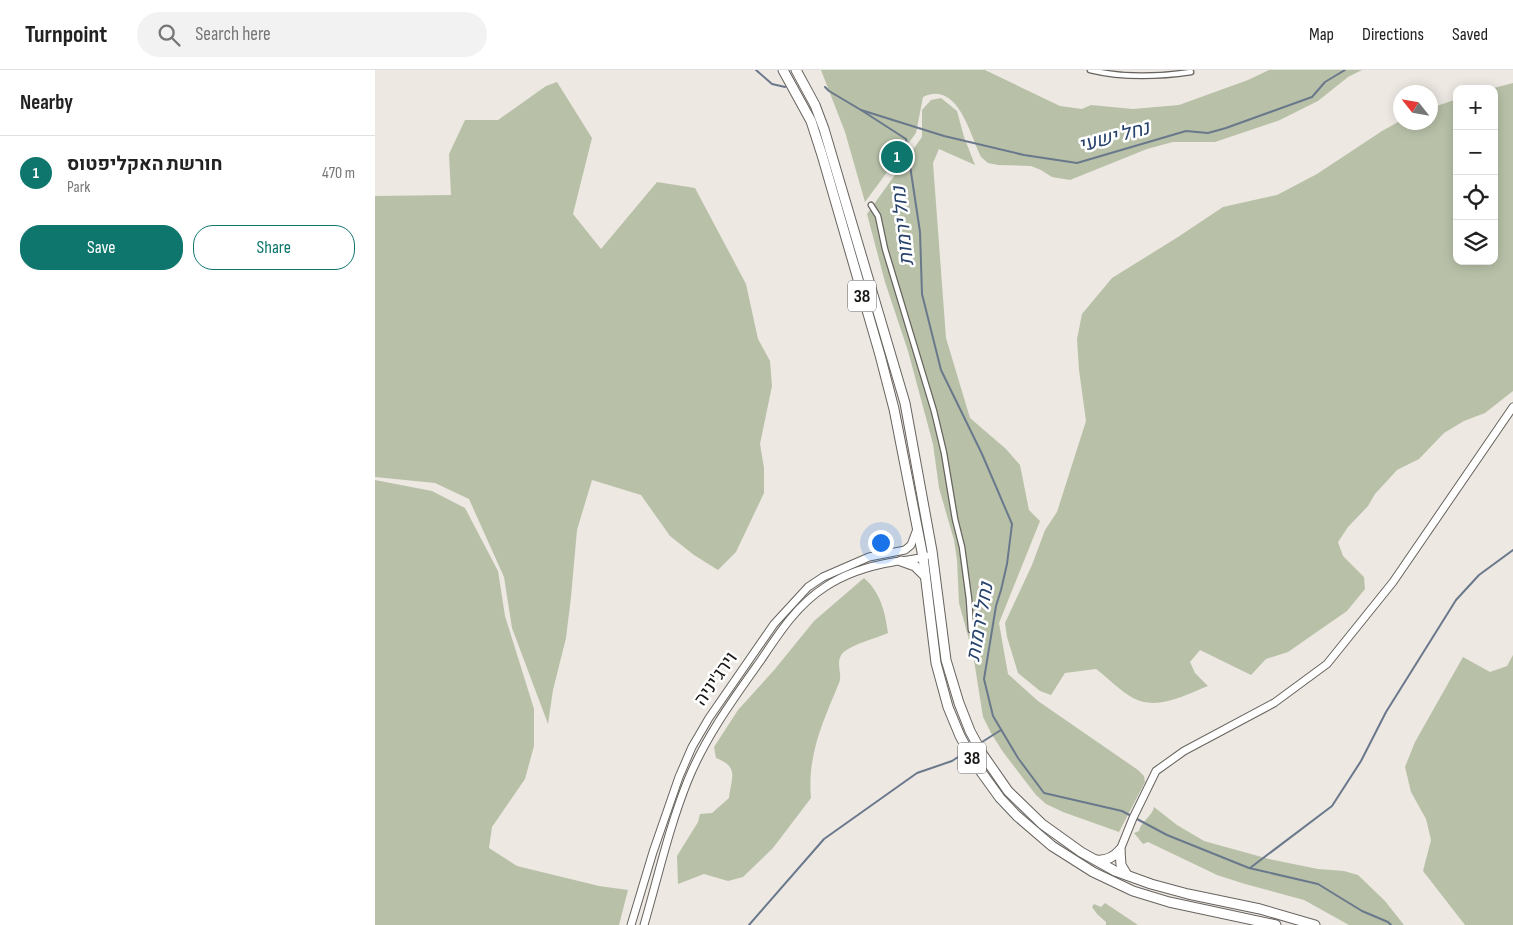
<!DOCTYPE html>
<meta charset="utf-8">
<style>
:root{--surface:#fff;--page:#f2f2f2;--text:#222;--muted:#767676;--line:#e0e0e0;--accent:#0f766e}
body{margin:0;font-family:"Sofia Sans Condensed",Heebo,sans-serif;background:var(--page);color:var(--text)}
.controls{position:absolute;right:15px;top:15px;display:grid;overflow:hidden;border-radius:10px;box-shadow:0 2px 12px #0003}
.controls button{width:45px;height:45px;display:grid;place-items:center;padding:0;border:0;border-bottom:1px solid var(--line);background:var(--surface);color:var(--text);font:25px sans-serif}
.compass{position:absolute;left:1018px;top:15px;width:45px;height:45px;border-radius:50%;background:var(--surface);box-shadow:0 2px 12px #0003;rotate:301deg}
.you{position:absolute;left:505px;top:472px;width:18px;height:18px;margin:-12px;border:4px solid #fff;border-radius:50%;background:#1a73e8;box-shadow:0 0 0 8px #1a73e833}
.badge{display:grid;place-items:center;width:32px;height:32px;border-radius:50%;background:var(--accent);color:#fff;font-size:16px;font-weight:700}
.pin{position:absolute;translate:-50% -50%;border:2px solid #fff;box-shadow:0 1px 5px #0006}
.list{margin:0;padding:0;list-style:none}
h2{display:flex;justify-content:space-between;align-items:center;height:65px;margin:0;padding:0 20px;font-size:21px}
h2 small{font-size:16px;font-weight:400;color:var(--muted)}
.list li{display:grid;grid-template-columns:32px 1fr auto;gap:15px;align-items:center;box-sizing:border-box;height:75px;padding:0 20px;border-top:1px solid var(--line)}
.list b{display:block;font-size:19px;white-space:nowrap}
.list p{margin:0;font-size:16px;white-space:nowrap;color:var(--muted)}
.list em{font-size:16px;font-style:normal;color:var(--muted)}
.actions{display:flex;gap:10px;padding:15px 20px}
.actions a{flex:1;padding:11px 0;border:1px solid var(--accent);border-radius:20px;text-align:center;font-size:18px;color:var(--accent)}
.actions .main{background:var(--accent);color:#fff}
.icon{flex:none;width:28px;height:28px;fill:none;stroke:currentColor;stroke-width:2;stroke-linecap:round;stroke-linejoin:round}
.map{position:relative;flex:none;width:1138px;height:855px;overflow:hidden}
header{display:flex;align-items:center;gap:30px;box-sizing:border-box;height:70px;padding:0 25px;background:var(--surface);border-bottom:1px solid var(--line)}
header strong{font-size:24px}
nav{display:flex;gap:28px;margin-inline-start:auto;font-size:18px}
.search{width:350px;height:45px;background:var(--page);display:flex;align-items:center;gap:12px;box-sizing:border-box;padding:0 18px;border-radius:28px;color:var(--muted);font-size:19px}
main{display:flex}
aside{flex:1;background:var(--surface)}
.map>svg:first-child{display:block}
.green{fill:#b8c1a8}
.lines{fill:none;stroke-linecap:round;stroke-linejoin:round}
.stream{stroke:#6a788c;stroke-width:2}
.street-casing{stroke:#67635e;stroke-width:7}
.secondary-casing{stroke:#67635e;stroke-width:9}
.highway-casing{stroke:#67635e;stroke-width:11}
.street{stroke:#fff;stroke-width:4.5}
.secondary{stroke:#fff;stroke-width:7}
.highway{stroke:#fff;stroke-width:9}
.labels{text-anchor:middle;dominant-baseline:central;stroke-width:5;stroke-linejoin:round;paint-order:stroke}
.shield{fill:#fff;stroke:#5f5d5c;stroke-width:1}
.shield-label{font-size:18px;font-weight:bold;fill:#1a1816}
.street-label{font-size:19px;fill:#1a1816;stroke:#fff}
.water-label{font-size:20px;font-style:italic;fill:#27436c;stroke:#fff}
</style>
<header>
<strong>Turnpoint</strong>
<div class="search"><svg class="icon" aria-label="search" viewBox="0 0 24 24"><circle cx="10" cy="10" r="6"/><path d="M15 15l6 6"/></svg>Search here</div>
<nav><a>Map</a><a>Directions</a><a>Saved</a></nav>
</header>
<main>
<aside>
<h2>Nearby<small></small></h2>
<ul class="list">
<li><span class="badge">1</span><div><b>חורשת האקליפטוס</b><p>Park</p></div><em>470 m</em></li>
</ul>
<div class="actions"><a class="main">Save</a><a>Share</a></div>
</aside>
<div class="map">
<svg width="1138" height="855" viewBox="0 0 1138 855">
<rect width="100%" height="100%" fill="#ede8e2"/>
<g class="green">
<path d="M446 0H610L685 36 707 39 716 35 758 39 804 35 873 10 894 0H987L973 7 943 31 905 50 840 72H798L772 79 695 110 677 107 666 100 656 96 623 95 613 93 606 87C595 65 583 10 548 27L541 63 490 132 470 62Z"/>
<polygon points="182,12 217,68 198,144 226,179 282,112 320,118 371,214 383,269 395,291 397,316 385,374 389,398 389,423 361,482 343,500 319,485 295,466 266,425 217,410 202,460 196,527 191,568 178,620 173,654 137,558 129,507 94,429 60,413 0,407 0,126 76,125 74,84 90,50 123,50 171,16"/>
<path d="M1138 13V321L1110 343 1089 351 1069 363 1044 389 1022 400 1000 424 993 436 973 457 963 472 968 486 989 507 990 519 972 541 913 582 891 589 876 605 825 580 815 592 820 603 833 616C810 625 782 641 758 628 745 621 733 608 721 599L690 603 676 625 665 621 643 603 632 567 630 553 657 495 670 460 682 442 711 351 704 300 702 269 707 244 737 208 803 167 848 137 902 125 942 104 1007 61 1025 51 1026 52H1056V38L1082 29V191H1119V19H1115Z"/>
<polygon points="566,28 582,41 589,67 600,95 564,79 558,93 571,268 595,348 631,379 645,395 654,440 665,451 624,553 633,604 663,631 763,700 769,706 770,712 744,762 688,742 671,734 661,725 628,682 616,663 608,647 598,584 584,533 582,490 579,470 564,418 558,374 533,281 510,212 492,144 547,67 547,40 556,30"/>
<polygon points="0,410 57,421 90,438 123,501 130,546 159,639 159,676 150,709 117,757 114,778 142,796 224,816 253,820 244,855 0,855"/>
<path d="M489 508C506 523 510 542 513 563 502 568 474 575 467 584 460 593 468 604 464 613 448 652 432 685 436 728L398 778 368 807 353 811 329 804 303 814 302 786 323 752 325 744 337 743 354 728C356 708 365 697 341 688L339 677 363 640 400 599 439 551Z"/>
<polygon points="1138,585 1138,855 1090,855 1048,801 1056,770 1051,749 1036,722 1030,697 1040,672 1088,587 1115,602 1132,596"/>
<path d="M779 737 802 755 829 771 894 789 943 799 969 801 983 805 1010 831 1029 855H974L929 830 870 814 842 805 773 772 768 774 759 763 764 761C766 751 777 747 779 737Z"/>
<polygon points="730,833 763,855 731,855 731,852 722,844 717,837 719,834 726,837"/>
</g>
<g class="lines">
<g class="stream">
<polyline points="381,0 397,14 410,17"/>
<polyline points="450,17 454,21 486,40 569,66 649,85 702,93 811,61 833,63 851,58 937,27 950,12 970,0"/>
<polyline points="486,40 531,69 545,162 547,224 566,300 607,384 637,454 632,494 626,520 621,536 609,609 618,646 643,688 669,723 747,741 792,765 874,798 943,814 987,841 1013,852 1016,855"/>
<polyline points="607,672 626,660"/>
<polyline points="875,798 957,736 986,691 1011,642 1081,530 1104,505 1138,480"/>
<polyline points="374,855 449,769 542,703 577,691 589,683"/>
</g>
<g class="street-casing">
<g id="street">
<path d="M715 0C748 8 782 7 816 2"/>
<polyline points="496,135 503,146 510,179 559,341 569,383 580,449 587,477 594,529 596,560"/>
</g>
</g>
<g class="secondary-casing">
<g id="secondary">
<polyline points="745,780 758,748 781,701 809,681 899,633 952,594 1018,512 1138,337"/>
<polyline points="256,855 278,782 304,707 317,677 334,648 399,554 433,517 448,507 494,487 530,480 536,475 542,459"/>
<path d="M269 855C283 807 294 757 313 710 331 666 359 628 386 590 404 563 422 535 450 517 471 503 494 496 518 492 528 490 541 490 551 486"/>
</g>
</g>
<g class="highway-casing">
<g id="highway">
<polyline points="408,0 436,51 447,85 505,285 519,339 548,487 561,593 573,637 585,666 599,692 625,728 642,746 677,776 718,802 758,821 794,832 901,855"/>
<polyline points="421,0 440,35 449,59 530,333 557,481 571,590 584,633 595,661 608,685 633,721 667,754 706,782 740,801 776,814 813,824 885,839 940,855"/>
<polyline points="526,491 540,496 550,506"/>
<polyline points="745,780 746,795 752,805"/>
<path d="M721 790C731 791 738 788 745 780"/>
</g>
</g>
<use href="#street" class="street"/>
<use href="#secondary" class="secondary"/>
<use href="#highway" class="highway"/>
</g>
<g class="labels">
<g class="shield">
<rect x="473" y="210.5" width="28" height="31" rx="4"/>
<rect x="583" y="672.5" width="28" height="31" rx="4"/>
</g>
<g class="shield-label">
<text x="487" y="226">38</text>
<text x="597" y="688">38</text>
</g>
<g class="street-label">
<text transform="translate(341 609) rotate(-55)">וירג'יניה</text>
</g>
<g class="water-label">
<text transform="translate(739 67) rotate(-15)">נחל ישעי</text>
<text transform="translate(528 156) rotate(-96)">נחל ירמות</text>
<text transform="translate(605 552) rotate(-80)">נחל ירמות</text>
</g>
</g>
</svg>
<div class="controls">
<button>+</button>
<button>−</button>
<button><svg class="icon" aria-label="locate" viewBox="0 0 24 24"><circle cx="12" cy="12" r="6"/><path d="M12 2v4M12 18v4M2 12h4M18 12h4"/></svg></button>
<button><svg class="icon" aria-label="layers" viewBox="0 0 24 24"><path d="M12 4l9 5-9 5-9-5zM3 14l9 5 9-5"/></svg></button>
</div>
<svg class="compass" viewBox="-18 -18 36 36"><path d="M0-13l5 13h-10z" fill="#e53935"/><path d="M0 13l5-13h-10z" fill="#767676"/></svg>
<div class="you"></div>
<div class="pin badge" style="left:522px;top:87px">1</div>
</div>
</main>
